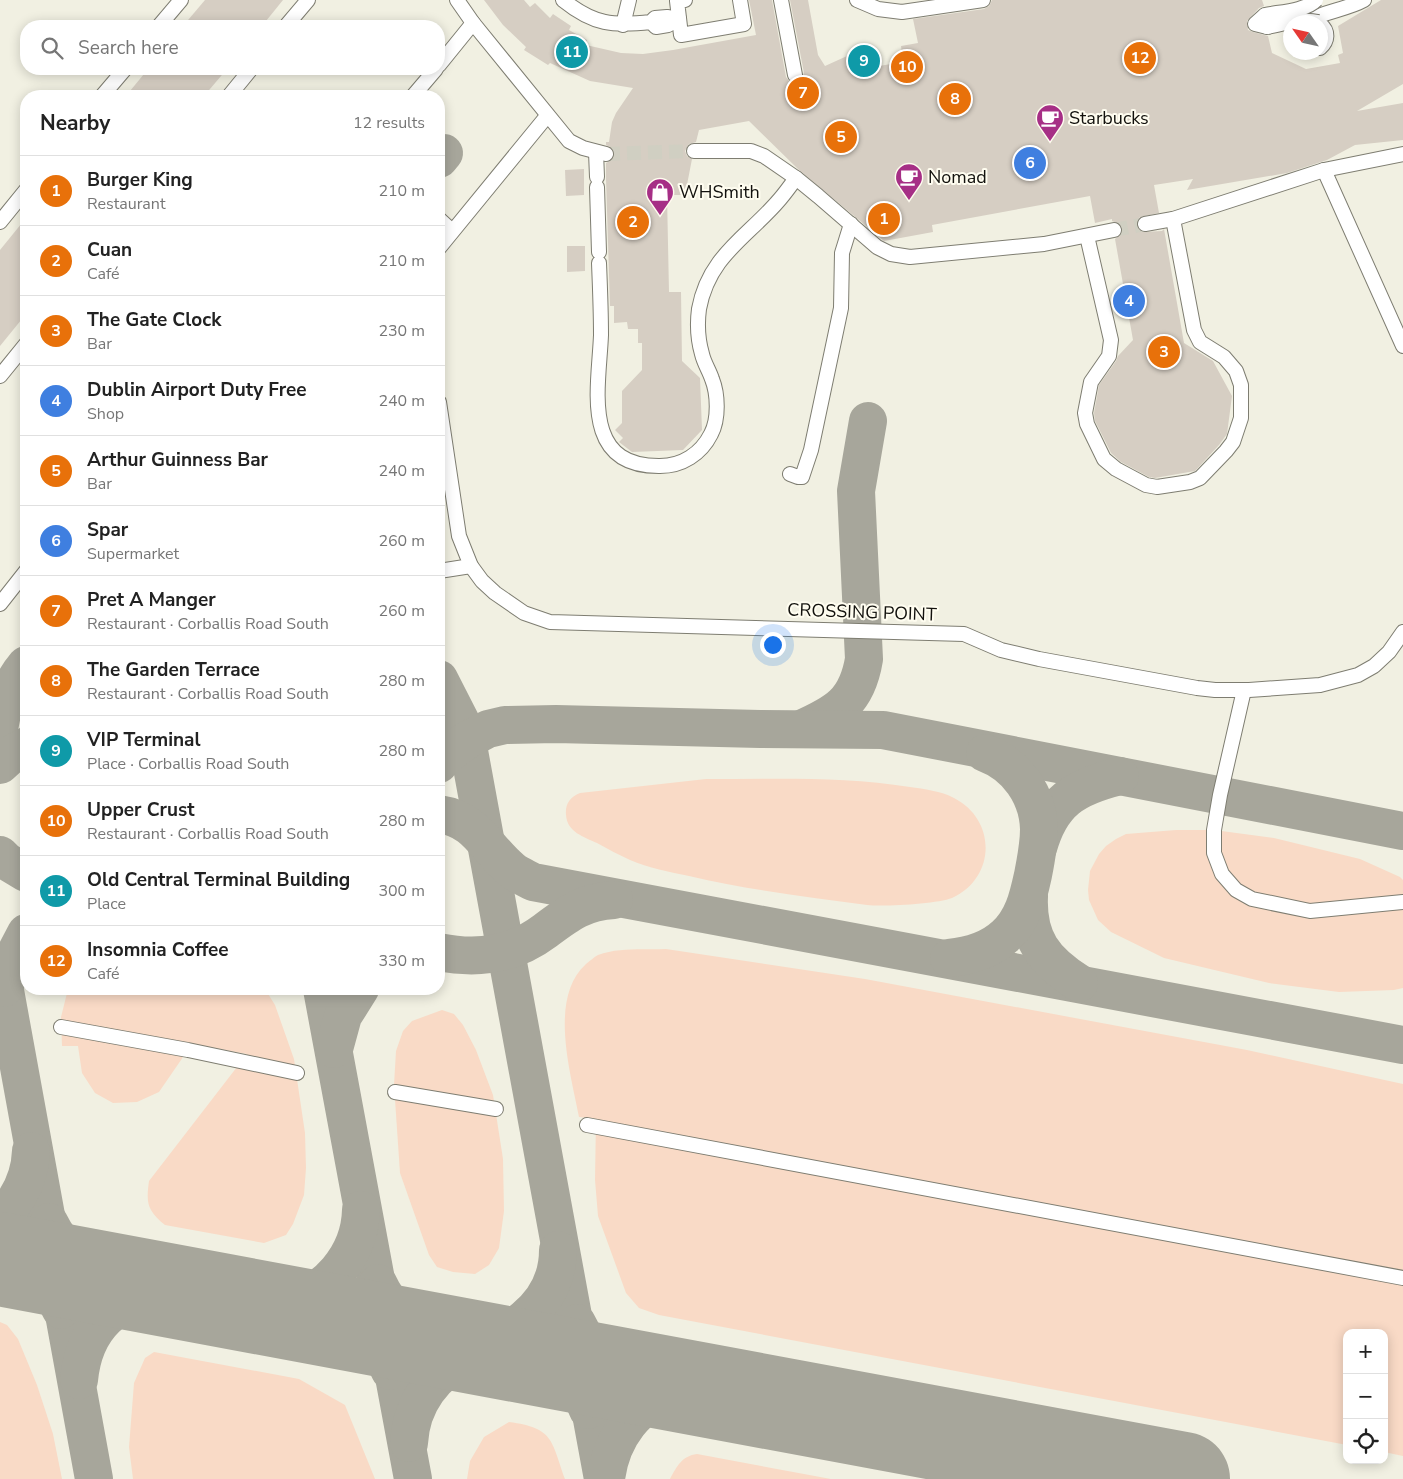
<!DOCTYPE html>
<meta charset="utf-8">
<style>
:root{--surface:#fff;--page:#f2f2f2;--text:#222;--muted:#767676;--line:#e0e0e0;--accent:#a62f86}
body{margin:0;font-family:"Nunito Sans",sans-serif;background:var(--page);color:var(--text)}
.controls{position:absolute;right:15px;bottom:15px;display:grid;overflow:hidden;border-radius:10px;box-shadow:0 2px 12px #0003}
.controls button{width:45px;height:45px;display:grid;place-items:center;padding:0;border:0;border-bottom:1px solid var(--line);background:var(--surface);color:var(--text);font:25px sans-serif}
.compass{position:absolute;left:1283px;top:15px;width:45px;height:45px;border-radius:50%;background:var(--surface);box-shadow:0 2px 12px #0003;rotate:304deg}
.you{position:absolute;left:772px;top:644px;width:18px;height:18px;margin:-12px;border:4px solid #fff;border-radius:50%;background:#1a73e8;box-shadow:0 0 0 8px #1a73e833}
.badge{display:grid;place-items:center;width:32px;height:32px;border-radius:50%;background:var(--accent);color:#fff;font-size:16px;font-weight:700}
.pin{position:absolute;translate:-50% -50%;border:2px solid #fff;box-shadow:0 1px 5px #0006}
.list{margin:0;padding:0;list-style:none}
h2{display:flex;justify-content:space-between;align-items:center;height:65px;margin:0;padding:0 20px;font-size:21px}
h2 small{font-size:16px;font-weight:400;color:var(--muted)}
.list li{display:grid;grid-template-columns:32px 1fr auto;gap:15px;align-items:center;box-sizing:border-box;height:70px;padding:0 20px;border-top:1px solid var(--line)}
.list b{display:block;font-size:19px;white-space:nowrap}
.list p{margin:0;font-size:16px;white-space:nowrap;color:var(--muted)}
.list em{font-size:16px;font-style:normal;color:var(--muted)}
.icon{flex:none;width:28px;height:28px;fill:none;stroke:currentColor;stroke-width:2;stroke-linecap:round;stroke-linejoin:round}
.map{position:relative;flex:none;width:1403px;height:1479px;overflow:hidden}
.search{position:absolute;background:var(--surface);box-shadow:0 2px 12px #0003;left:20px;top:20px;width:425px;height:55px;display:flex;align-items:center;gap:12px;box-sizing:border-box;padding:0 18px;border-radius:20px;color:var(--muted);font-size:19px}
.panel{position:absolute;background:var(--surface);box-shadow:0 2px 12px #0003;left:20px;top:90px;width:425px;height:905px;border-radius:20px}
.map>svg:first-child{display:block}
.green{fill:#f9dac6}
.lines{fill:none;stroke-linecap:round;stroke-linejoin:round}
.taxiway{stroke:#a7a69b;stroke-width:38}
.runway{stroke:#a7a69b;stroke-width:94}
.building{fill:#d6cec3}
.minor-tunnel{stroke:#d0cfc2;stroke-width:14;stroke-dasharray:14 7;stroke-linecap:butt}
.minor-casing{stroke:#7e7d71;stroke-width:16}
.minor{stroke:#fff;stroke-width:14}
.minor-bridge-casing{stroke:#7e7d71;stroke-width:16;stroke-linecap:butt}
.minor-bridge{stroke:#fff;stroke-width:14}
.labels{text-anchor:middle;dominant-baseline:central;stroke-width:4;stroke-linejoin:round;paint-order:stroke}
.poi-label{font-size:18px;fill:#12110d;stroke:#fffdf0;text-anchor:start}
.street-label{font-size:18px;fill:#12110d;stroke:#fffdf0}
</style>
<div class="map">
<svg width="1403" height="1479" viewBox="0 0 1403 1479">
<rect width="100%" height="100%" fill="#f1f0e2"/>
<g class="green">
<path d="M706 779C774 779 843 776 910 787 924 789 941 791 954 798 997 820 996 878 952 898 937 904 883 907 867 905 807 897 748 890 689 876 670 872 648 868 630 860 619 855 608 849 597 843 584 837 567 832 566 815 565 804 570 797 580 793Z"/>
<polygon points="1176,830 1214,830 1274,838 1360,859 1400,877 1403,880 1403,988 1394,990 1339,992 1269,983 1164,958 1111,932 1098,920 1089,900 1088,890 1090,871 1099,854 1106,846 1116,839 1126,834"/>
<path d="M666 949 865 979 1247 1050 1403 1084V1456L1384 1452V1333H1347V1445L659 1315 639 1308 626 1293 598 1216 595 1180 596 1119 579 1117C571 1074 548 998 586 964 590 961 594 957 598 955 619 947 644 950 666 949Z"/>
<path d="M68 989H265L275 1005 294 1059 305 1133 306 1168 304 1195 293 1224 286 1235 264 1243 165 1225C147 1210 146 1203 149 1181L247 1054 192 1044 159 1092 137 1102 113 1103 95 1093 82 1073 78 1046H62L61 1017Z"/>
<polygon points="442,1010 454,1014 463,1025 476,1050 493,1095 503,1159 504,1211 499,1248 489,1265 475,1274 453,1272 437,1267 429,1255 400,1173 394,1085 396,1051 403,1031 412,1021"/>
<polygon points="0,1322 7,1325 18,1339 37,1385 53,1434 62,1479 0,1479"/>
<polygon points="154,1352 299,1379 345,1405 375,1479 133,1479 129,1447 134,1383 145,1358"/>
<path d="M509 1422C554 1428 551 1440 565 1479H467L470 1461 484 1437Z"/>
<path d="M697 1454 831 1479H670C677 1466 682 1456 697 1454Z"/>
</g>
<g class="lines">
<g class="taxiway">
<polyline points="439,159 444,153"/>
<polyline points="439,679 464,728 467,740 603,1479"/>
<path d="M0 724C4 701 11 683 26 665"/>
<path d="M801 729C837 713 857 702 864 659L856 491 868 421"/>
<polyline points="439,764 442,759 467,740 488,729 505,725 556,724 760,729 883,730 1403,831"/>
<polyline points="0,765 12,754 26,746"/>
<path d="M439 814C478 820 485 848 512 870 518 875 526 878 533 882L1403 1045"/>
<path d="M1038 848C1051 801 1075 787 1120 776"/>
<polyline points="0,855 6,861 26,873"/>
<path d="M1029 896C1027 939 1044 961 1079 983"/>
<path d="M439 952C478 960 513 955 545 931 569 913 583 902 614 900"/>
<path d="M949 958C969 956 990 950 1005 936 1023 920 1028 898 1033 875 1036 860 1039 844 1039 829 1038 795 1017 765 985 753"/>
<polyline points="0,963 94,1479"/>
<polyline points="4,988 15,954 26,933"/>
<polyline points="322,989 413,1479"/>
<polyline points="334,1049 343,1016 360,989"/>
<path d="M0 1218C19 1200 30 1177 31 1151"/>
<path d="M49 1222C63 1251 82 1263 110 1278"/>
<path d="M16 1262C36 1274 50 1288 61 1310"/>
<path d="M378 1283C389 1307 408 1325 432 1335 438 1337 444 1341 450 1341 504 1346 558 1307 558 1250"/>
<path d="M239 1303C252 1303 268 1305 281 1303 326 1296 360 1255 361 1210"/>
<path d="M340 1321C362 1332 379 1347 390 1371"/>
<path d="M577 1323C591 1353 611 1364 639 1377"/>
<path d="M538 1358C560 1370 579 1386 588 1410"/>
<path d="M79 1380C84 1326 116 1299 168 1290"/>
<path d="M409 1443C411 1404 434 1371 471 1357 479 1353 489 1353 497 1351"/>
<path d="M606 1479C611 1438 636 1402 678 1391 685 1389 693 1390 701 1389"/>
</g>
<polyline class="runway" points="0,1259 1183,1479"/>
</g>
<g class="building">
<polygon points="205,0 283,0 262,26 183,26"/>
<polygon points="484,0 524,0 530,7 535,3 550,18 553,14 571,26 569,30 587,40 586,45 621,53 643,54 673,50 756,35 749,0 772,0 786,77 789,81 796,84 801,81 804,73 790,0 808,0 818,55 825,66 858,51 876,48 879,66 903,62 901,46 918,43 913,19 984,9 989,6 992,0 1262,0 1264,6 1259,8 1247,21 1248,30 1253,32 1268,36 1272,53 1306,69 1340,63 1338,55 1343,53 1338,26 1381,0 1403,0 1403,84 1357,111 1403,103 1403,140 1355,145 1327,160 1287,173 1187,190 1193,179 1154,185 1159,213 1140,217 1137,222 1137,226 1142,232 1162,231 1164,229 1184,343 1213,361 1232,396 1227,434 1219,445 1195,471 1155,478 1149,477 1121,462 1111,453 1095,421 1094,413 1099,385 1116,361 1118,356 1133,340 1115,239 1122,233 1122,228 1120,224 1112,221 1112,219 1095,223 1090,196 932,225 933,232 884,241 799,170 749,121 699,130 696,142 689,144 685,151 687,156 692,159 685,195 667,195 669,292 681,292 682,361 700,378 702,430 683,450 632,452 619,442 623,438 615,430 622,423 622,391 642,370 642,343 638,343 638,329 628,329 627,322 614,323 614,306 610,306 606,179 606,163 612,160 615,156 612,148 606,145 606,142 609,142 612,122 616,113 633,88 590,81 550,63 548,65 524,50 526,47 503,25"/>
<polygon points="148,69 227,69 204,96 126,96"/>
<polygon points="584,169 584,195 566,196 565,170"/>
<polygon points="26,218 26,314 0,346 0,250"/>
<polygon points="567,246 585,246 585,271 567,272"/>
</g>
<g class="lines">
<g class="minor-tunnel">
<polyline points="606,154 694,151"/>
<polyline points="1114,230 1145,224"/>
</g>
<g class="minor-casing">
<g id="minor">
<polyline points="457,0 473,23 569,141 583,148 606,154"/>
<path d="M563 0C594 25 613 26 651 22L655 18 667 17 679 19 668 25 656 27 651 22"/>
<polyline points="685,0 677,1 681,35 744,24 740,0"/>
<polyline points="781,0 795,75"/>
<polyline points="857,0 878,9 902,12 983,0"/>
<polyline points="1265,15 1255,24 1267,27"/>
<path d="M1306 22C1324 11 1346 10 1364 0"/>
<path d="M1320 24C1329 31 1328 41 1320 48"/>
<polyline points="623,25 629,0"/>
<polyline points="159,26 181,0"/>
<polyline points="286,26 308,0"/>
<polyline points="439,65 473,23"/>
<polyline points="102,96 125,69"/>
<polyline points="229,96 251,69"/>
<polyline points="413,96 436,69"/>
<polyline points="694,151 751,151 764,156 796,178 818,196 877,247 891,254 910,257 1044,244 1114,230"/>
<polyline points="596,152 597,177"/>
<polyline points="1324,170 1403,346"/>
<polyline points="597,187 599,252"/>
<polyline points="439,219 452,231"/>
<polyline points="0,222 26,190"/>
<polyline points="1145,224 1173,219 1324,170 1403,154"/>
<polyline points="1087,236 1111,340 1109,356 1091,382 1085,413 1087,424 1104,459 1116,469 1146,485 1157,487 1190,482 1200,478 1226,451 1233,442 1241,418 1241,385 1236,371 1224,357 1200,342 1194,330 1173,219"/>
<polyline points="439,248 547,116"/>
<path d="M599 263C600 287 601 311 601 335 599 387 580 467 660 466 682 466 701 454 711 434 719 419 718 394 712 379 709 370 704 363 702 354 698 340 697 324 699 309 709 255 748 237 780 199 786 192 791 185 796 178"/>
<polyline points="0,376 26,344"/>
<polyline points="439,402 459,536 471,566 482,581 495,593 524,613 550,622 964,634 1001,650 1039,659 1197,688 1215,690 1249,690 1320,685 1358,675 1374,666 1389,652 1403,632"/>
<polyline points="790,474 798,477 802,477 811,450 841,308 842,253 851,224"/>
<polyline points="439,571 471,566"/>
<polyline points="0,604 26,571"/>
<polyline points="1244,690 1220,795 1214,830 1214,853 1222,874 1236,890 1252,899 1310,911 1403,902"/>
<polyline points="61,1027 188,1050 297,1073"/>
<polyline points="395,1092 496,1109"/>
<polyline points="587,1125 1403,1278"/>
</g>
</g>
<use href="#minor" class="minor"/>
<g class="minor-bridge-casing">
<g id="minor-bridge">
<path d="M1265 15C1279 12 1306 11 1316 0"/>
<path d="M1267 27C1283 24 1302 18 1318 22"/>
</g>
</g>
<use href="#minor-bridge" class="minor-bridge"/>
</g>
<defs>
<g id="cafe-pin" transform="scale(1.4375)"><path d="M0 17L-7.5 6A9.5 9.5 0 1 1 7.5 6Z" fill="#a62f86" stroke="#fffdf0"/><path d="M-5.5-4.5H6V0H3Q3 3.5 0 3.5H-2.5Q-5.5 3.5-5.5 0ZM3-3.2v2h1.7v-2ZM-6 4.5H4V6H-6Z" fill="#fff"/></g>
<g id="shop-pin" transform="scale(1.4375)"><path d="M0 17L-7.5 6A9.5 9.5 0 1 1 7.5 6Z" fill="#a62f86" stroke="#fffdf0"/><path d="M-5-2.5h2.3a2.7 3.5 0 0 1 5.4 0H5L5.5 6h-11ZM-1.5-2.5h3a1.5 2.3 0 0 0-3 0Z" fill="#fff"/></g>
</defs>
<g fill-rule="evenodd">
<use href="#cafe-pin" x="1050" y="118"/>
<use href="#cafe-pin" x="909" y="177"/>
<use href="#shop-pin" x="660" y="192"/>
</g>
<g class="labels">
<g class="poi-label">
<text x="1069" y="118">Starbucks</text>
<text x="928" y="177">Nomad</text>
<text x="679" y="192">WHSmith</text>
</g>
<g class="street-label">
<text transform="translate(862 612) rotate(2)">CROSSING POINT</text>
</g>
</g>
</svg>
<div class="controls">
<button>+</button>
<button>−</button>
<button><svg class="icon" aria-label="locate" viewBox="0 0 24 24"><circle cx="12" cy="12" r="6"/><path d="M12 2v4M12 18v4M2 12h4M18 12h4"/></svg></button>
</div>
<svg class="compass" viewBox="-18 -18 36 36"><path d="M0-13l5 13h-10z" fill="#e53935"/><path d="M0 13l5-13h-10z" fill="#767676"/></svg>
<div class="you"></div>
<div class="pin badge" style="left:884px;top:219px;background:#e8710a">1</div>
<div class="pin badge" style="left:633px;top:222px;background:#e8710a">2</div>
<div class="pin badge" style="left:1164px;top:352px;background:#e8710a">3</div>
<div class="pin badge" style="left:1129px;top:301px;background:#3f7fe0">4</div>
<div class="pin badge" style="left:841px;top:137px;background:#e8710a">5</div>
<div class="pin badge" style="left:1030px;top:163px;background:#3f7fe0">6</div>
<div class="pin badge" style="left:803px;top:93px;background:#e8710a">7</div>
<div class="pin badge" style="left:955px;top:99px;background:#e8710a">8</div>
<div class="pin badge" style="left:864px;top:61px;background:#0f9aa8">9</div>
<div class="pin badge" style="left:907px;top:67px;background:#e8710a">10</div>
<div class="pin badge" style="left:572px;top:52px;background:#0f9aa8">11</div>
<div class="pin badge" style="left:1140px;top:58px;background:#e8710a">12</div>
<div class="search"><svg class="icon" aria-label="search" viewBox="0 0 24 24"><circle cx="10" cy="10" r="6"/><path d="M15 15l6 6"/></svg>Search here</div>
<section class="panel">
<h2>Nearby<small>12 results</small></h2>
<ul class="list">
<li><span class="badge" style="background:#e8710a">1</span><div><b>Burger King</b><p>Restaurant</p></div><em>210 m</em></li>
<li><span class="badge" style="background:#e8710a">2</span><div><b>Cuan</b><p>Café</p></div><em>210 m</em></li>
<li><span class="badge" style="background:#e8710a">3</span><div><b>The Gate Clock</b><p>Bar</p></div><em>230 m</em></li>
<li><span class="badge" style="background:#3f7fe0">4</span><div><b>Dublin Airport Duty Free</b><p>Shop</p></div><em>240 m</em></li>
<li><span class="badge" style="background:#e8710a">5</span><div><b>Arthur Guinness Bar</b><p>Bar</p></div><em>240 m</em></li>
<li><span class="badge" style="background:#3f7fe0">6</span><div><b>Spar</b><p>Supermarket</p></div><em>260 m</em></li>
<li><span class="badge" style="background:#e8710a">7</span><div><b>Pret A Manger</b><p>Restaurant · Corballis Road South</p></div><em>260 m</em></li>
<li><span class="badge" style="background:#e8710a">8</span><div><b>The Garden Terrace</b><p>Restaurant · Corballis Road South</p></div><em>280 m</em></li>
<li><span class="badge" style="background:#0f9aa8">9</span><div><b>VIP Terminal</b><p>Place · Corballis Road South</p></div><em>280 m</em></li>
<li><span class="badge" style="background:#e8710a">10</span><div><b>Upper Crust</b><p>Restaurant · Corballis Road South</p></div><em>280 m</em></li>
<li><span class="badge" style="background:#0f9aa8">11</span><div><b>Old Central Terminal Building</b><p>Place</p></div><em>300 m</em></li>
<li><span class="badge" style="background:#e8710a">12</span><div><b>Insomnia Coffee</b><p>Café</p></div><em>330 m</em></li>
</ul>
</section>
</div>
